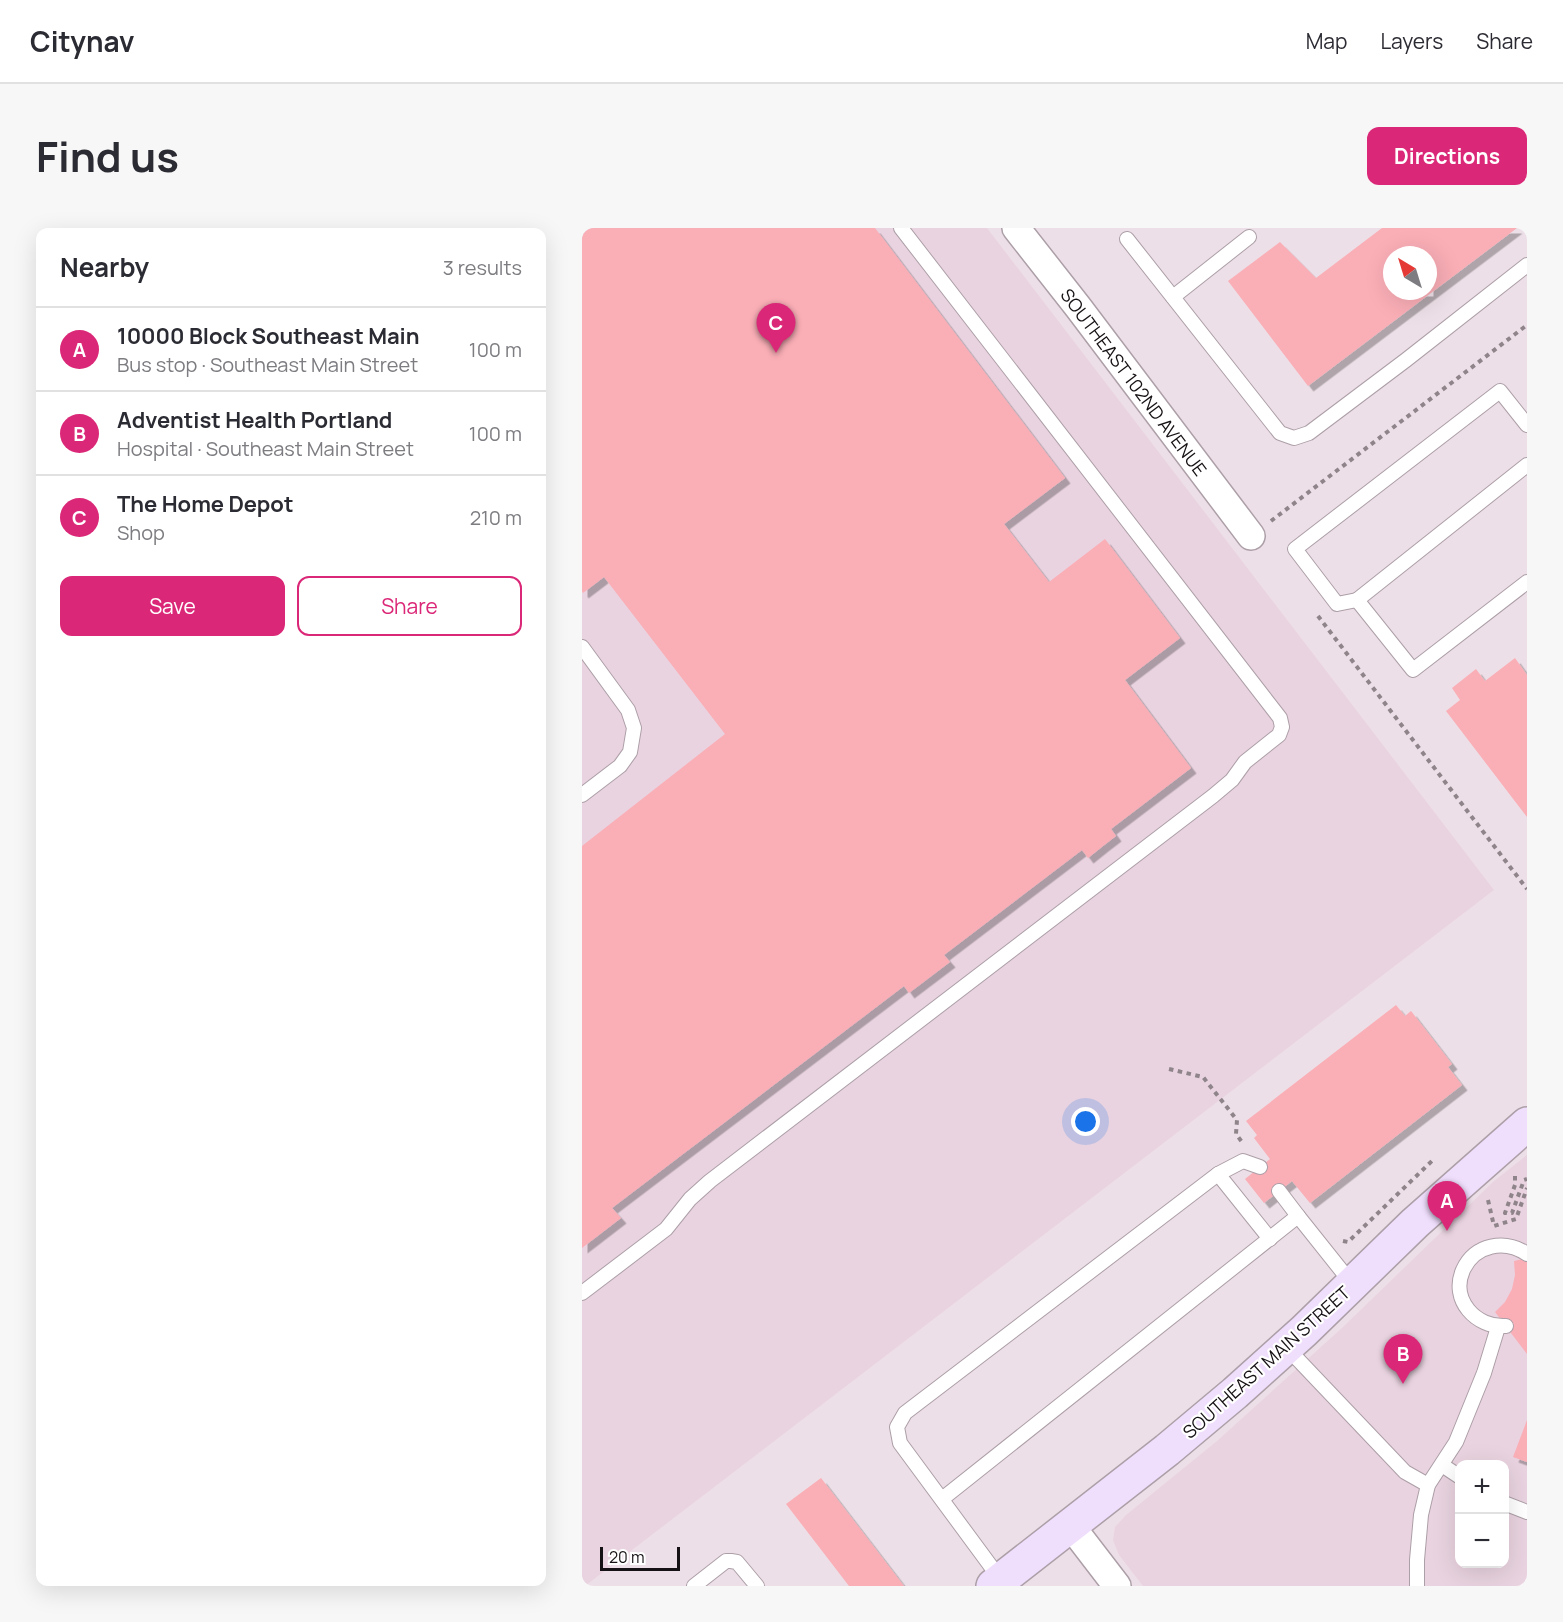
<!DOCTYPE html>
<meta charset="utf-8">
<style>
:root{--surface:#fff;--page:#f7f7f7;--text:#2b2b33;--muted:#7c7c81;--line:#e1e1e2;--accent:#db2777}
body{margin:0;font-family:Manrope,sans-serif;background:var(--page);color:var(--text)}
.controls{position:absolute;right:18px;bottom:18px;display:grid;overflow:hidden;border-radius:12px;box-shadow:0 6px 24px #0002}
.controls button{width:54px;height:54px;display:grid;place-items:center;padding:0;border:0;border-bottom:2px solid var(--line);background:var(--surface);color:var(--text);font:30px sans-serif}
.compass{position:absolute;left:801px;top:18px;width:54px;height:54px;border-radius:50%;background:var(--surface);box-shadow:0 6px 24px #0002;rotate:322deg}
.scale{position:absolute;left:18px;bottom:15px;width:80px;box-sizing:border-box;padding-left:6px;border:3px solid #161114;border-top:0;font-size:16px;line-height:21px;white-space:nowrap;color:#161114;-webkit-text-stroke:4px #fff;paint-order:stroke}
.you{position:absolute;left:504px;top:894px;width:21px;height:21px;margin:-15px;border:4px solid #fff;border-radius:50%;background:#1a73e8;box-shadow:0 0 0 9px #1a73e833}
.badge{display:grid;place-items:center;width:39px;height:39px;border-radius:50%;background:var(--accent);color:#fff;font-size:20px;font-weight:700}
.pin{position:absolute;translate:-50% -50px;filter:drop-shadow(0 2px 3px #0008)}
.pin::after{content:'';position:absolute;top:32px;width:21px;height:18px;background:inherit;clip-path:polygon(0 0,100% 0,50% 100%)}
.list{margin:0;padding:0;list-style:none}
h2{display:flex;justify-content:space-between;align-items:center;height:78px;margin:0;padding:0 24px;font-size:26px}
h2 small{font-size:20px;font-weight:400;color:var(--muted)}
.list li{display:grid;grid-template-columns:39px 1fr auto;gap:18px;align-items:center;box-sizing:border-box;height:84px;padding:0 24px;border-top:2px solid var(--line)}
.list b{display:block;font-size:22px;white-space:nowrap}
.list p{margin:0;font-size:20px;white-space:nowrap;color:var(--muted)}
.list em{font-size:20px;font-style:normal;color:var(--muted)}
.actions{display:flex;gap:12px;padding:18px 24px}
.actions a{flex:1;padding:14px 0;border:2px solid var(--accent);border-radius:12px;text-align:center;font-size:21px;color:var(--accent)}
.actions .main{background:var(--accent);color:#fff}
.map{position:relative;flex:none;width:945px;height:1358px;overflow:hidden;border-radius:12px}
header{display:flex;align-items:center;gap:36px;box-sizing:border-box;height:84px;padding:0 30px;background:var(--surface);border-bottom:2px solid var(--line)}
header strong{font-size:28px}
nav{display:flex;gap:33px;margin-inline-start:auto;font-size:21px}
.intro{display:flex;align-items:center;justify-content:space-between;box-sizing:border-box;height:144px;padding:0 36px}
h1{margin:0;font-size:42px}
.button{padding:15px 27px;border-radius:12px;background:var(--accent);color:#fff;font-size:21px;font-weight:700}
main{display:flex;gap:36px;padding:0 36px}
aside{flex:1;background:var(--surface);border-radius:12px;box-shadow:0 6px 24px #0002}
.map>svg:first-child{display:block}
.built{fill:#e9d3e0;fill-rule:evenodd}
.building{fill:#faaeb6;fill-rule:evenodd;filter:url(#shadow)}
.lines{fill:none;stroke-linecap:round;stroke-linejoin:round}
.lane-casing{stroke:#ad9fa7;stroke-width:16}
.street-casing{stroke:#ad9fa7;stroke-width:30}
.secondary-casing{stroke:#ad9fa7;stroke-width:36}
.path{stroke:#8e848a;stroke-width:4;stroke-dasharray:4.5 4.5;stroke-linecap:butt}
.lane{stroke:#fff;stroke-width:14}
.street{stroke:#fff;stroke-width:27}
.secondary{stroke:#f0defd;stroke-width:33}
.labels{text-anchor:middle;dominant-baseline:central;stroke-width:4.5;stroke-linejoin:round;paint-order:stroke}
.street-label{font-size:18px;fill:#161114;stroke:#fff}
</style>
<header>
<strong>Citynav</strong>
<nav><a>Map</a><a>Layers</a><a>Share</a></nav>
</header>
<div class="intro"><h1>Find us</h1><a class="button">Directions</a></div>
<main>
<aside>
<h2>Nearby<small>3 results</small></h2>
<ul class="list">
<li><span class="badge">A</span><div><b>10000 Block Southeast Main</b><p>Bus stop · Southeast Main Street</p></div><em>100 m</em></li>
<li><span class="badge">B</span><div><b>Adventist Health Portland</b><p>Hospital · Southeast Main Street</p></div><em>100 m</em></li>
<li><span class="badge">C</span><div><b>The Home Depot</b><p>Shop</p></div><em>210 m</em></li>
</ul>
<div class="actions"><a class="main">Save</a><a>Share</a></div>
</aside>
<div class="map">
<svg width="945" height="1358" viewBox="0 0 945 1358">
<defs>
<filter id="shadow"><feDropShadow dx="5.5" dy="5.5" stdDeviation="0" flood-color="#0004"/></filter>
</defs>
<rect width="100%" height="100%" fill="#eddfe7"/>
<g class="built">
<polygon points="0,0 405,0 912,662 3,1358 0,1358"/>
<path d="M945 927V1358H561L537 1327 531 1312 533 1299 544 1287 635 1213 761 1099 912 953ZM878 1236H922V1336H878Z"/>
</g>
<g class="building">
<polygon points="0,0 293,0 483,250 422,296 467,354 523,311 598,410 543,452 609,540 529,601 534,608 521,618 506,630 500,622 362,727 368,734 327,765 322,758 30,980 39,990 0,1020 0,618 143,506 22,349 1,365 0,363"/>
<path d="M800 0H935L726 158 646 53 698 14 734 50ZM810 27H846V63H810Z"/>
<polygon points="933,430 945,447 945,589 864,483 878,472 870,460 894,441 903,453"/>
<polygon points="814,777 823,788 829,783 870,836 866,839 880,857 728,975 710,953 682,975 663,951 688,931 672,910 675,907 664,893"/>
<polygon points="945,1030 945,1126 913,1084 923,1074 930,1061 933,1047 932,1033"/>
<polygon points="945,1192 945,1234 931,1229"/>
<polygon points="239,1250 322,1358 267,1358 204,1276"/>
</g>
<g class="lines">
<g class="lane-casing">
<g id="lane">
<polyline points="545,11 698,205 712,210 727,205 824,132 945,37"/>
<polyline points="591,69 667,9"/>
<polyline points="945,237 775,372 831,442 945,354"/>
<polyline points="775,372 755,376 713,321 918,163 945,197"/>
<polyline points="0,419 46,482 52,500 48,524 38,538 0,567"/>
<polyline points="636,946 661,933 678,939"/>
<polyline points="697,963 716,988"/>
<polyline points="0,1065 84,1001 108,971 128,953 631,568 650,552 663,534 697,507 700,499 698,490 319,0"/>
<path d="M924 1098C894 1100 868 1072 881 1042 893 1016 923 1011 945 1026"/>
<polyline points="705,1120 823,1244 846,1257"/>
<polyline points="860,1237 878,1249"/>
<polyline points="360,1271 716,988 771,1057"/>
<polyline points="922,1275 945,1284"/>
<polyline points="419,1352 318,1215 315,1199 323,1185 636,946 688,1011"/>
<polyline points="112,1358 144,1333 149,1333 155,1334 175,1358"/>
<polyline points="835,1358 835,1332 839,1287 846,1257 874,1214 902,1145 916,1099"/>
</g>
</g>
<g class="street-casing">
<g id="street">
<polyline points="434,0 496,79 669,308"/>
<polyline points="489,1298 535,1358"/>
</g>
</g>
<g class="secondary-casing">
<polyline id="secondary" points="411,1358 585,1222 653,1165 722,1103 833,995 945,896"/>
</g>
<g class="path">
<polyline points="689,293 945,97"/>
<polyline points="736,388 945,661"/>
<polyline points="587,841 621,849 655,892 654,906 660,914"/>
<polyline points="933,948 933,957 923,985 930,985 942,952 945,951"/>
<polyline points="906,972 912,998 934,991 945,960"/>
<polyline points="761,1013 766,1014 852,931"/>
</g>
<use href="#lane" class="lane"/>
<use href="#street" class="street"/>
<use href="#secondary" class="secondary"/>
</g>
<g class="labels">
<g class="street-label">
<text transform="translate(552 154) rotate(53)">SOUTHEAST 102ND AVENUE</text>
<text transform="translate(684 1134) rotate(-42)">SOUTHEAST MAIN STREET</text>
</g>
</g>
</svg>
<div class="controls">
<button>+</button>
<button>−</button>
</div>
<svg class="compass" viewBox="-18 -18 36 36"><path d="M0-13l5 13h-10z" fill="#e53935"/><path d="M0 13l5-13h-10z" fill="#7c7c81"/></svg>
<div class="scale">20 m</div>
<div class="you"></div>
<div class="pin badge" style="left:865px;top:1003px">A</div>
<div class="pin badge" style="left:821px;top:1156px">B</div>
<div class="pin badge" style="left:194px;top:125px">C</div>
</div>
</main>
